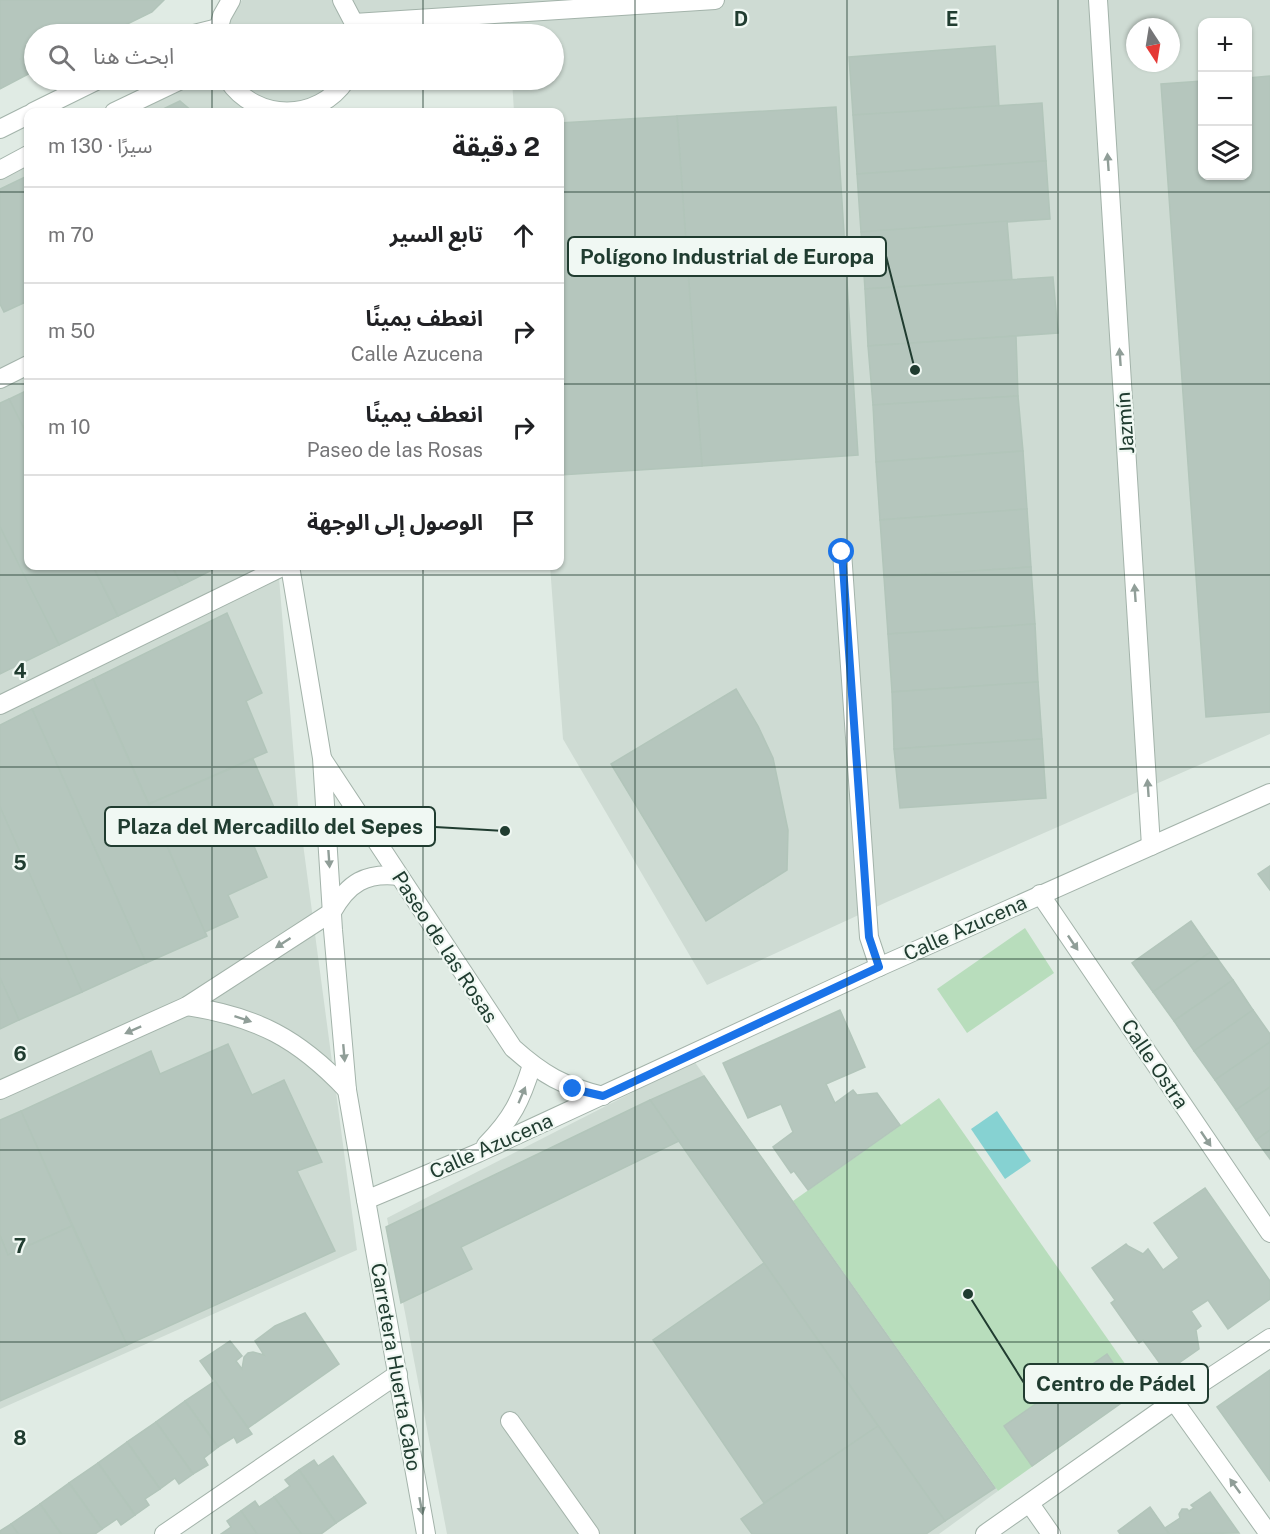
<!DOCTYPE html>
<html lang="ar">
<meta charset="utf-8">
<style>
:root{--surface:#fff;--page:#f6f6f6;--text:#202124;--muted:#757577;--line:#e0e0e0}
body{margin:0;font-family:"Public Sans","Noto Sans Arabic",sans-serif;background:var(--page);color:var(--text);direction:rtl}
.controls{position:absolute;right:18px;top:18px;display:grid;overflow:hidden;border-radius:12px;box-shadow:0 2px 4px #0004}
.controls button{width:54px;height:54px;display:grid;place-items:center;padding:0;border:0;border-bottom:2px solid var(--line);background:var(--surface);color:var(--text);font:30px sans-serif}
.compass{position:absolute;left:1126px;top:18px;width:54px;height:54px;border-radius:50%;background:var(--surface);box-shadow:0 2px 4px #0004;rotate:168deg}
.stop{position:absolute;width:18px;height:18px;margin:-14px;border:4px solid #1a73e8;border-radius:50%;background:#fff}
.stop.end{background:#1a73e8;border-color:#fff;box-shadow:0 2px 6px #0008}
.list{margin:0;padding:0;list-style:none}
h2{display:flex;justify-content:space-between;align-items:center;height:78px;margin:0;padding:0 24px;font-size:26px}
h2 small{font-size:20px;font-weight:400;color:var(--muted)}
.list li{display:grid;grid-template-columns:39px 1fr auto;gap:18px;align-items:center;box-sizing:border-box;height:96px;padding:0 24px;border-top:2px solid var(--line)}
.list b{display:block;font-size:22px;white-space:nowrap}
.list p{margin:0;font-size:20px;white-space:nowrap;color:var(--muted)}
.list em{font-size:20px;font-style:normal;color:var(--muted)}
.icon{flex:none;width:33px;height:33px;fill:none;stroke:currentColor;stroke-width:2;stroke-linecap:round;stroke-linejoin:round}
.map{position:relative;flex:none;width:1270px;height:1534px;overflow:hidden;direction:ltr}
.search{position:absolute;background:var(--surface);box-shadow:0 2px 4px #0004;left:24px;top:24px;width:540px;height:66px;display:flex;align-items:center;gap:15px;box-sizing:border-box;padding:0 21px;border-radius:33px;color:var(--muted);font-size:22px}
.panel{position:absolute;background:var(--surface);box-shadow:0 2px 4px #0004;left:24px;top:108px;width:540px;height:462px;border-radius:12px;direction:rtl}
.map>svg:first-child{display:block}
.built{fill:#cedbd3;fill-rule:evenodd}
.green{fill:#b8ddbc}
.water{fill:#86d2d2}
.building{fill:#b5c6bd;stroke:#b2c5ba;stroke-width:1.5}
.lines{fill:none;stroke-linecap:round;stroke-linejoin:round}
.service-casing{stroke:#a3b3aa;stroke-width:20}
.minor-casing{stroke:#a3b3aa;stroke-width:20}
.tertiary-casing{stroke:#a3b3aa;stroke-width:20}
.service{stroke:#fff;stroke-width:18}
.minor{stroke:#fff;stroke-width:18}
.tertiary{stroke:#fff;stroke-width:18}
.oneway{fill:#909e98}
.route{stroke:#1a73e8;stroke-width:8}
.grid{fill:none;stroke:#203c30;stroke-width:1.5;stroke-opacity:0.55}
.labels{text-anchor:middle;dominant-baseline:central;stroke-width:4.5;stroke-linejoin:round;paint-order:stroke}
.street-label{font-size:20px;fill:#203c30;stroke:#f0f8f3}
.grid-label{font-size:20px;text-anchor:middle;font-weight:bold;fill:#203c30;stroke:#f0f8f3;stroke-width:4.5;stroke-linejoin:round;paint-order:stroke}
.leader{fill:none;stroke:#203c30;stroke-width:2}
.callout-dot{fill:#203c30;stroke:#f0f8f3;stroke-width:2}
.callout{fill:#f0f8f3;stroke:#203c30;stroke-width:2}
.callout-label{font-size:21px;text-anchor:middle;font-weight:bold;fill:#203c30}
</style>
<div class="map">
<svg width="1270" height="1534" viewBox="0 0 1270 1534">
<rect width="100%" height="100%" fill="#e0ebe4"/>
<g class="built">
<path d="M242 0H1270V734L889 901 707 985 563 739 550 566H560V112H514L512 80H554V34H215ZM1202 22H1248V176H1202ZM1135 27H1171V63H1135Z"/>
<polygon points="180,80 340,80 308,112 132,112"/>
<polygon points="28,165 28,566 278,566 298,806 357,1250 0,1409 0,180"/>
<polygon points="694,1061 998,1491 939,1534 447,1534 387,1218"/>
</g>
<g class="green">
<polygon points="1025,928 1054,973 967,1033 937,989"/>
<polygon points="939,1098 1142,1388 998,1491 793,1201"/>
</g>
<polygon class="water" points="997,1111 1031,1161 1005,1179 971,1129"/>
<g class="building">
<polygon points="0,0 164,0 152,12 107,34 34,34 34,71 0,89"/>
<polygon points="995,46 999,107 853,115 849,57"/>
<polygon points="1270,76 1270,712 1206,717 1161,84 1202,81 1202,176 1248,176 1248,78"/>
<polygon points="180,101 193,112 157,112"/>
<polygon points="1042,103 1046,161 857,174 853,115"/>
<polygon points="836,107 858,455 702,466 677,116"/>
<polygon points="677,116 702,466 560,475 560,123"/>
<polygon points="1046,161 1050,219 861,232 857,174"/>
<polygon points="25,177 28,185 28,301 4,312 0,304 0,189"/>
<polygon points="1007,221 1012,280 865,289 861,232"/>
<polygon points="1053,277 1058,333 868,346 865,289"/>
<polygon points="1016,336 1018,396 873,405 868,346"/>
<polygon points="28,390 28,437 9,399"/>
<polygon points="1018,396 1023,451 876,462 873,405"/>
<polygon points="9,399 28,437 28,566 93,566 118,616 59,645 0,527 0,403"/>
<polygon points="1023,451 1027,509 880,520 876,462"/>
<polygon points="1027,509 1031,567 884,577 880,520"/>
<polygon points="0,527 59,645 0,674"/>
<polygon points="93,566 172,566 182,585 118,616"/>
<polygon points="172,566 220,566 182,585"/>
<polygon points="1031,567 1035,624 888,634 884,577"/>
<polygon points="227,613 262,693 246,701 267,752 149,804 93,679"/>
<polygon points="1035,624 1038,682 892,692 888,634"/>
<polygon points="93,679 207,936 146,963 32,709"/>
<polygon points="1038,682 1042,739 894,749 892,692"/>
<polygon points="736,689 758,726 773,758 788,830 787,870 706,921 611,764"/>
<polygon points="32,709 146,963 82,992 0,807 0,725"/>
<polygon points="1042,739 1046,798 900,808 894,749"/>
<polygon points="253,759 276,812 245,825 267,877 228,895 238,917 205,932 149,804"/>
<polygon points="0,807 82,992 19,1020 0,978"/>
<polygon points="1270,866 1270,890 1258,874"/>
<polygon points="1191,921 1212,951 1153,992 1132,963"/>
<polygon points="1212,951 1233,980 1174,1021 1153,992"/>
<polygon points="0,978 19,1020 0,1029"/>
<polygon points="1233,980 1253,1010 1194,1051 1174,1021"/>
<polygon points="840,1010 865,1067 826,1084 835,1103 853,1090 857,1095 877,1093 900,1125 808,1190 794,1171 791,1173 773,1147 793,1132 781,1104 748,1118 723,1063"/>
<polygon points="1253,1010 1270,1034 1270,1042 1215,1080 1194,1051"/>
<polygon points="1270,1042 1270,1087 1236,1110 1215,1080"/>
<polygon points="228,1044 252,1095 284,1080 322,1162 297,1171 335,1251 127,1345 21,1111 151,1051 160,1074"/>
<polygon points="704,1076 995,1488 945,1521 650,1100"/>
<polygon points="1270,1087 1270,1130 1256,1140 1236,1110"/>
<polygon points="650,1100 679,1141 461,1247 472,1269 401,1303 386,1227"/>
<polygon points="21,1111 72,1226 8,1255 0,1236 0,1120"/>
<polygon points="1270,1130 1270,1159 1256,1140"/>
<polygon points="1205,1188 1270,1281 1270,1299 1228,1329 1208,1300 1191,1311 1201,1326 1196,1330 1199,1349 1166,1372 1143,1340 1139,1343 1111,1303 1115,1300 1092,1268 1126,1244 1128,1246 1143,1254 1148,1249 1163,1270 1179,1258 1154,1223"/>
<polygon points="72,1226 127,1345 0,1401 0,1236 8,1255"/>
<polygon points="764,1263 878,1426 764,1503 653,1340"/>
<polygon points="305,1313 339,1364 248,1428 200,1361 230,1341 242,1356 236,1361 242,1369 244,1357 248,1353 253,1352 264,1355 255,1341 275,1326"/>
<polygon points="1107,1354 1134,1394 1032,1466 1004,1426"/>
<polygon points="1270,1370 1270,1481 1217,1407"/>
<polygon points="215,1381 252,1434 237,1443 234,1437 218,1447 185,1401"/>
<polygon points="185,1401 218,1447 204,1458 208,1465 193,1474 156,1422"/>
<polygon points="156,1422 193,1474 179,1484 175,1478 160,1489 127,1442"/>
<polygon points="878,1426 945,1521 926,1534 752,1534 741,1519"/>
<polygon points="127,1442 160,1489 145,1499 149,1505 135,1515 98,1463"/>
<polygon points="333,1456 366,1503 336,1523 299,1470 314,1460 318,1466"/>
<polygon points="98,1463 135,1515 121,1525 117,1519 102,1529 69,1483"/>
<polygon points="299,1470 336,1523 321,1534 301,1534 274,1497 290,1486 285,1480"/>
<polygon points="69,1483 102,1529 95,1534 61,1534 40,1504"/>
<polygon points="1210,1492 1239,1533 1169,1534 1165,1528 1180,1518 1179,1514 1182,1509 1187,1509 1189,1511 1194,1508 1191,1505"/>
<polygon points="274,1497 301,1534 257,1534 241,1511 255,1501 259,1507"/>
<polygon points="40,1504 61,1534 18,1534 11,1524"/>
<polygon points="1150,1507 1169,1534 1120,1534 1118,1531"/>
<polygon points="241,1511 257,1534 221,1534 231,1527 227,1521"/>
<polygon points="11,1524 18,1534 0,1534 0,1531"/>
</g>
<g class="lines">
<g class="service-casing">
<g id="service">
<polyline points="0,379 28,365"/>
<polyline points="842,552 869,937 879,967"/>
<polyline points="0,705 284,566"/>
<polyline points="510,1421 590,1534"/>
</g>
</g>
<g class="minor-casing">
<g id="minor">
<polyline points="1098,0 1151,846"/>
<polyline points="354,23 715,0"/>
<polyline points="1040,894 1270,1233"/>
<path d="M187 1006C257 1017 298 1038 347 1090"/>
<polyline points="0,1090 187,1006 332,912"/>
<polyline points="366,1200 426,1534"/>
<polyline points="1174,1401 1269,1534"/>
<polyline points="1030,1504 1051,1534"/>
<polyline points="164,1534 398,1374"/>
<polyline points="985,1534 1174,1401 1270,1338"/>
</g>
</g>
<g class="tertiary-casing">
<g id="tertiary">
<polyline points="342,0 354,23 356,34"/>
<polyline points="194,34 218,28"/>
<polyline points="217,34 222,16 231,0"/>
<path d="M228 80C256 122 318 122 346 80"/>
<polyline points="33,112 98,80"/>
<polyline points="114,112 181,80"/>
<polyline points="0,129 28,115"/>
<polyline points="0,170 28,155"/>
<polyline points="290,566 322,758 333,930 347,1090 366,1200 478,1153 879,967 1270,793"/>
<path d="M323 760 513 1048C543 1075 563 1086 603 1096"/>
<path d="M332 912C348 883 366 872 399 876"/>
<path d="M486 1145C512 1119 521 1100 532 1065"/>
</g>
</g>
<use href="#service" class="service"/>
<use href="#minor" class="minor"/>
<use href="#tertiary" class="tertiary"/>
</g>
<defs><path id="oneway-solid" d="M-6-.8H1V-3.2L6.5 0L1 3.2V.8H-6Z" transform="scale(1.5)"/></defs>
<g class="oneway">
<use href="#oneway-solid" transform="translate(1108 162) rotate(-94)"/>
<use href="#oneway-solid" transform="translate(1120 357) rotate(-94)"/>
<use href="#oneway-solid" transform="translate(1135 593) rotate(-94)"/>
<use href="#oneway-solid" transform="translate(1148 788) rotate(-94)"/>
<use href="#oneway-solid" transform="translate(329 859) rotate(86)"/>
<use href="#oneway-solid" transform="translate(283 943) rotate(147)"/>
<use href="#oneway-solid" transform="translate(1073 943) rotate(56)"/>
<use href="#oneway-solid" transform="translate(243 1019) rotate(18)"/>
<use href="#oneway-solid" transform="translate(133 1030) rotate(156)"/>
<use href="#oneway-solid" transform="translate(344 1053) rotate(85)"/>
<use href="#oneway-solid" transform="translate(522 1095) rotate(-67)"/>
<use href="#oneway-solid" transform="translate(1206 1139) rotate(56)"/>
<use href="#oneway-solid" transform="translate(1235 1486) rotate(-126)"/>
<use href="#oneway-solid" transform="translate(421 1506) rotate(80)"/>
</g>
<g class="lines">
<polyline class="route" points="573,1089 603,1096 879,967 869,937 842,552"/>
</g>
<path class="grid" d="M212 0V34M423 0V34M635 0V1534M847 0V1534M1058 0V1534M212 80V112M423 80V112M0 192H28M560 192H1270M0 384H28M560 384H1270M212 566V1534M423 566V1534M0 575H1270M0 767H1270M0 959H1270M0 1150H1270M0 1342H1270"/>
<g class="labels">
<g class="street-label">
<text transform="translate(1125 423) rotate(-94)">Jazmín</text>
<text transform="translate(965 928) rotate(-24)">Calle Azucena</text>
<text transform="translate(445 947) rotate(57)">Paseo de las Rosas</text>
<text transform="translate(1155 1064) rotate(56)">Calle Ostra</text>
<text transform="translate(491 1146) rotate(-24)">Calle Azucena</text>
<text transform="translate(396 1367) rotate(80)">Carretera Huerta Cabo</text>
</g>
</g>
<g class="grid-label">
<text x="741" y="26">D</text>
<text x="952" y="26">E</text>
<text x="20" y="678">4</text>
<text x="20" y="870">5</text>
<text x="20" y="1061">6</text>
<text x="20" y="1253">7</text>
<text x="20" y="1445">8</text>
</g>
<path class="leader" d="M915 370L886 256M505 831L435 827M968 1294L1024 1383"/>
<g class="callout-dot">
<circle cx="915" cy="370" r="6"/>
<circle cx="505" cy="831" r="6"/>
<circle cx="968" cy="1294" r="6"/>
</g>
<g class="callout">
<rect x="568" y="237" width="318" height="39" rx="6"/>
<rect x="105" y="807" width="330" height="39" rx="6"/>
<rect x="1024" y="1364" width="184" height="39" rx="6"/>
</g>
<g class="callout-label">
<text x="727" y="264">Polígono Industrial de Europa</text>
<text x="270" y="834">Plaza del Mercadillo del Sepes</text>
<text x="1116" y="1391">Centro de Pádel</text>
</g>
</svg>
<div class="controls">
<button>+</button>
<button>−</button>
<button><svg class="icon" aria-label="layers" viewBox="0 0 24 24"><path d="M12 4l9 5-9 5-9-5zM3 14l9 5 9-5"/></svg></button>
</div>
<svg class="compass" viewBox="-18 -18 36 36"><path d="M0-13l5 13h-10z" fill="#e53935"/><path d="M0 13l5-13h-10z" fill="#757577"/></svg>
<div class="stop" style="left:842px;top:552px"></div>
<div class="stop end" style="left:573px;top:1089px"></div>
<div class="search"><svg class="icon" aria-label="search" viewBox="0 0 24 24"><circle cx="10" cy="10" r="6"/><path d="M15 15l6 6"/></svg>ابحث هنا</div>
<section class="panel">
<h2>2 دقيقة<small>سيرًا · 130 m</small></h2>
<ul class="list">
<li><svg class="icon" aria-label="ahead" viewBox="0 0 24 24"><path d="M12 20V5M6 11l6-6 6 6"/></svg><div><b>تابع السير</b></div><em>70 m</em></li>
<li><svg class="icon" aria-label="right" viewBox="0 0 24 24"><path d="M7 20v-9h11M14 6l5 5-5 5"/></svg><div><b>انعطف يمينًا</b><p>Calle Azucena</p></div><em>50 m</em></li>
<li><svg class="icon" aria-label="right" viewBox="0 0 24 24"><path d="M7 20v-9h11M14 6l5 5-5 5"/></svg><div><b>انعطف يمينًا</b><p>Paseo de las Rosas</p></div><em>10 m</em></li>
<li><svg class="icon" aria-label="arrive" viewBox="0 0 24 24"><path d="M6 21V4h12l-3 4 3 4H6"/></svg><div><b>الوصول إلى الوجهة</b></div></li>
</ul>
</section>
</div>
